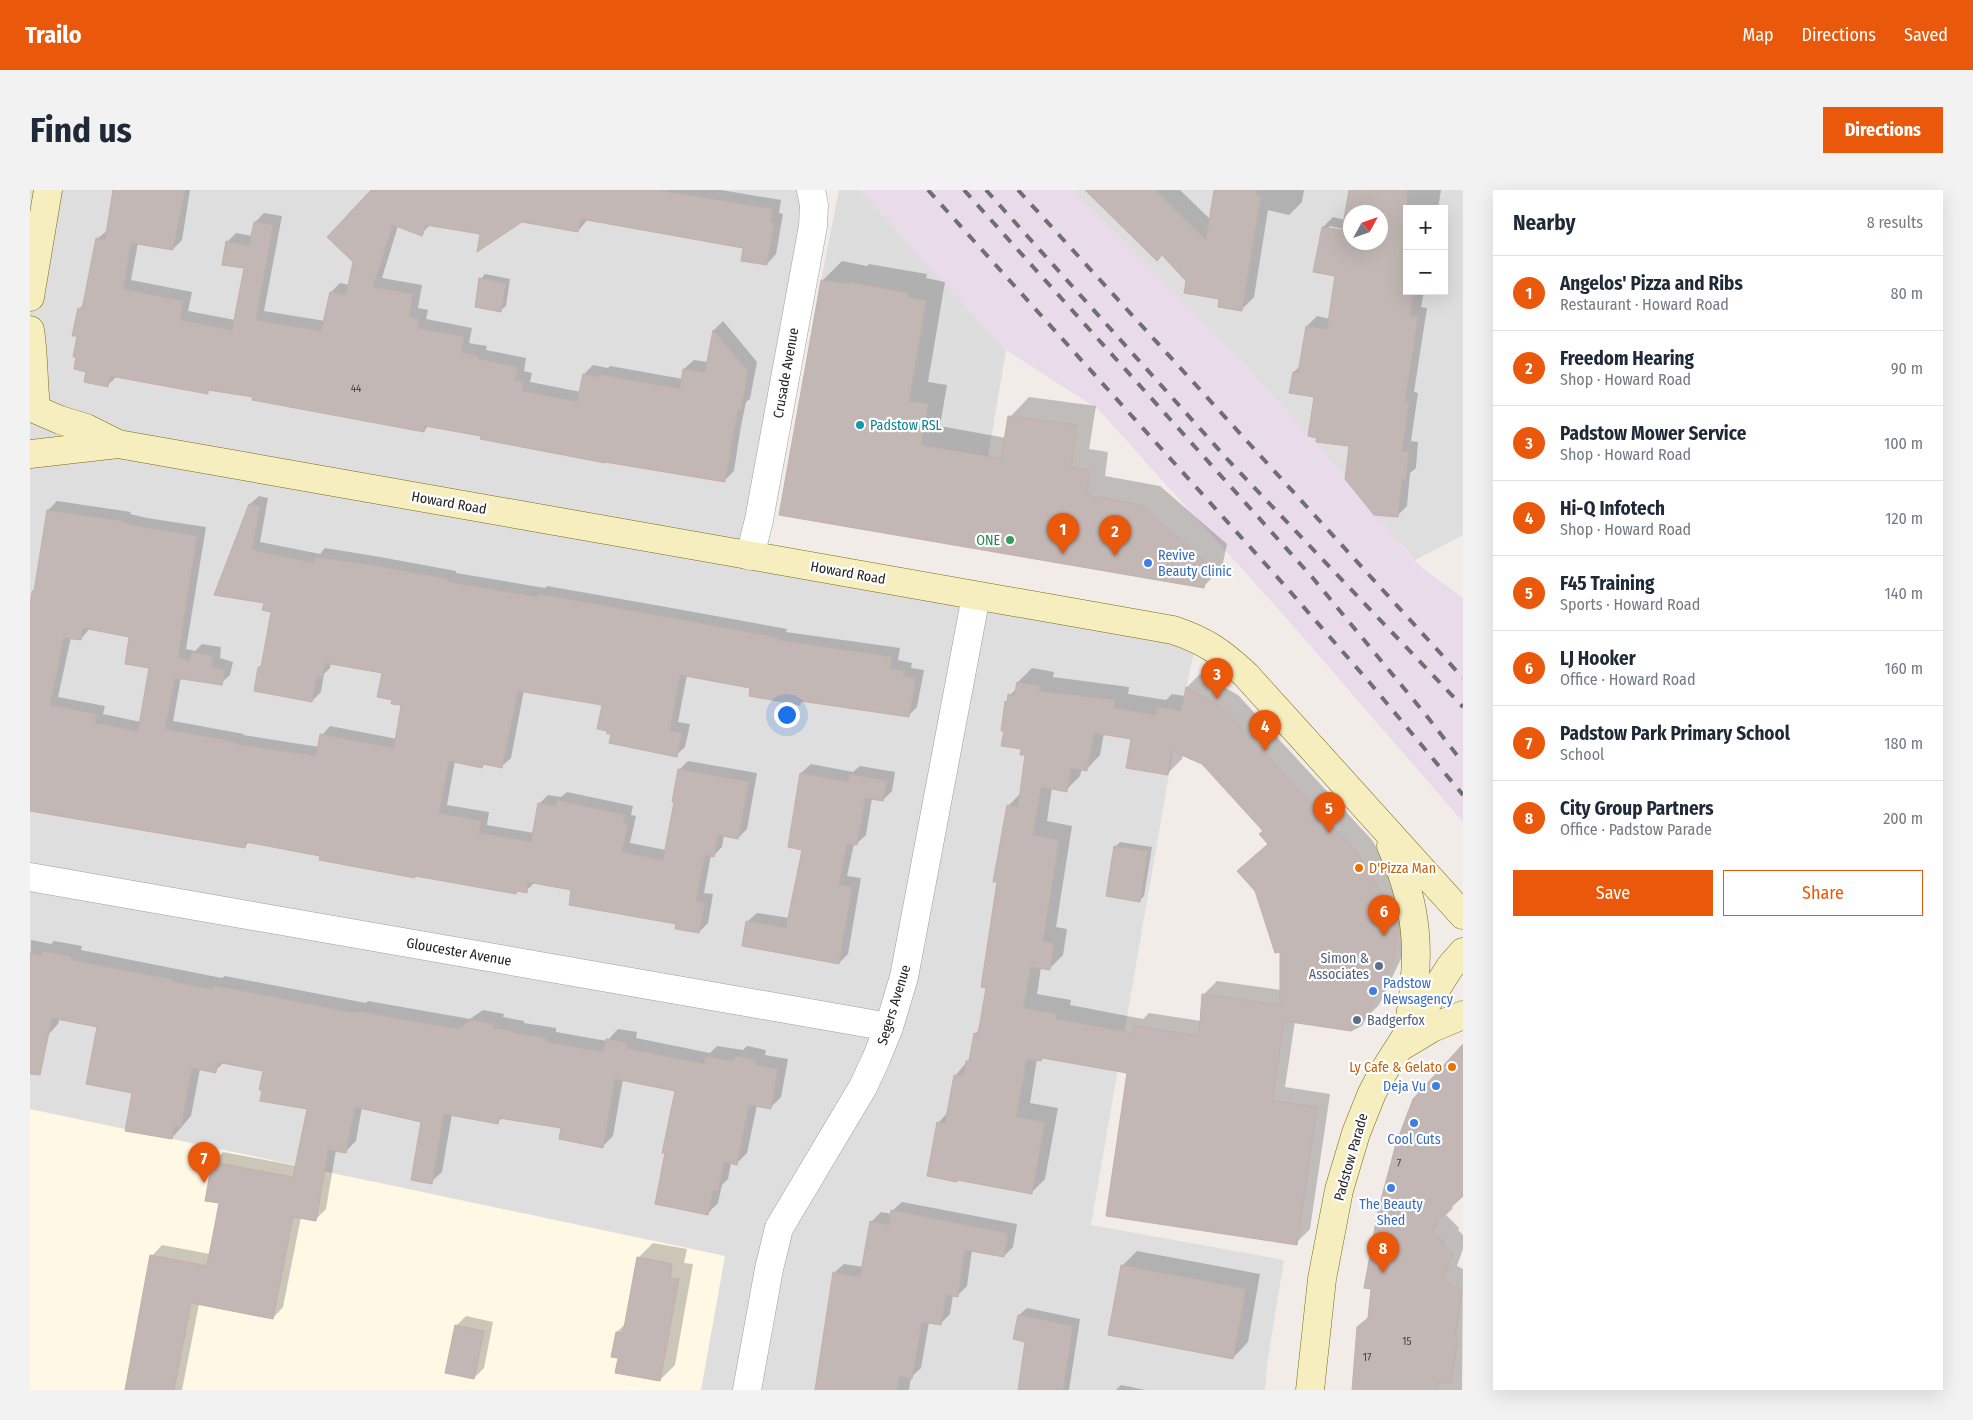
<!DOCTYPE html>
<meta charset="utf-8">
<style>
:root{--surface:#fff;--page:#f2f2f3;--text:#1f2937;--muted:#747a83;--line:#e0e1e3;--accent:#ea580c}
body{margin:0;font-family:"Fira Sans Condensed",sans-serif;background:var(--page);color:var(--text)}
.controls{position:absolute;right:15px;top:15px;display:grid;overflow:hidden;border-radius:0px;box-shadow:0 5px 20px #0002}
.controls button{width:45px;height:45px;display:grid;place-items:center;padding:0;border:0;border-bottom:1px solid var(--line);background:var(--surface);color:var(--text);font:25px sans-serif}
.compass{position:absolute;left:1313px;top:15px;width:45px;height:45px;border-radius:50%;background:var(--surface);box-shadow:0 5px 20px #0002;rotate:50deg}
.you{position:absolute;left:756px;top:524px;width:18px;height:18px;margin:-12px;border:4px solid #fff;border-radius:50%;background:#1a73e8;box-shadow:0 0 0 8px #1a73e833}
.badge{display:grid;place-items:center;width:32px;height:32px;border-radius:50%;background:var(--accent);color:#fff;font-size:16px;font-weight:700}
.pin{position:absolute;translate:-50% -41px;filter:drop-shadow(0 1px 2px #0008)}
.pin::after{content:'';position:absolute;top:26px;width:18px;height:15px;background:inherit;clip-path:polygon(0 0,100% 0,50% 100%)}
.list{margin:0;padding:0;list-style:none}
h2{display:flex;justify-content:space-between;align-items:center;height:65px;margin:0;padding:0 20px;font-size:21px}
h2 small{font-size:16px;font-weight:400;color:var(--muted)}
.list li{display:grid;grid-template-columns:32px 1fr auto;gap:15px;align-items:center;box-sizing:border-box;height:75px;padding:0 20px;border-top:1px solid var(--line)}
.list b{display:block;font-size:19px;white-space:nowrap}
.list p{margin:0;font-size:16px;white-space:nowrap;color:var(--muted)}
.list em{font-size:16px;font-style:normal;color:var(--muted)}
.actions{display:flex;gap:10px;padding:15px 20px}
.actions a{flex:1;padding:11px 0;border:1px solid var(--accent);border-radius:0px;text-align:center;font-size:18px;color:var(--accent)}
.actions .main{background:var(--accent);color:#fff}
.map{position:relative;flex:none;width:1433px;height:1200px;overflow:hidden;border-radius:0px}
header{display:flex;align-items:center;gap:30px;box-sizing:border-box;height:70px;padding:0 25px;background:var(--accent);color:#fff}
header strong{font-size:24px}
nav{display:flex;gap:28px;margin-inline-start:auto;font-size:18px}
.intro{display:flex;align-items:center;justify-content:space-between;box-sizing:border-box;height:120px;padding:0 30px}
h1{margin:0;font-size:35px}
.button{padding:12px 22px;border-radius:0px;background:var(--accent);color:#fff;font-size:18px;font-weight:700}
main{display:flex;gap:30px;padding:0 30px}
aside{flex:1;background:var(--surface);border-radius:0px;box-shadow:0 5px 20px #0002}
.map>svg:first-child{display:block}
.residential{fill:#dfdede;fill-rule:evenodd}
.industrial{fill:#e9dbea}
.education{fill:#fef8e5}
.parking{fill:#ddd}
.shadow{fill:#0003;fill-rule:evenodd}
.building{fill:#c2b7b5;stroke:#c2b0ab;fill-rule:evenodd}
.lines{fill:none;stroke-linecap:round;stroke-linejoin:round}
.street-casing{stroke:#9e9e9e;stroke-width:29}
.secondary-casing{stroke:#766b0a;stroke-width:29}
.street{stroke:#fff;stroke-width:28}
.secondary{stroke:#f7eec0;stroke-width:28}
.rail{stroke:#6f6f6f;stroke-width:4;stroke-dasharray:10 10;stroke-linecap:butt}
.culture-dot{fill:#0f9aa8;stroke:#fff;stroke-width:2}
.leisure-dot{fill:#2e9e5b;stroke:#fff;stroke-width:2}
.shop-dot{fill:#3f7fe0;stroke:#fff;stroke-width:2}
.food-dot{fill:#e8710a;stroke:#fff;stroke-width:2}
.service-dot{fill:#5c6f8a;stroke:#fff;stroke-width:2}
.labels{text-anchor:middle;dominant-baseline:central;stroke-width:4.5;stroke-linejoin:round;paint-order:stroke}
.number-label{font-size:11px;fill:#494646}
.street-label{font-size:14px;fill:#212121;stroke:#fff}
.culture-label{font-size:14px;fill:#0d838f;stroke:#fff;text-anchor:start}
.leisure-label{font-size:14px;fill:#27864d;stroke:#fff;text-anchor:end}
.shop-label{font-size:14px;fill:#366cbe;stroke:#fff;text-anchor:start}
.food-label{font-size:14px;fill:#c56008;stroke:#fff;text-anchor:start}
.service-label{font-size:14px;fill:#4e5e75;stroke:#fff;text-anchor:end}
</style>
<header>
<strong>Trailo</strong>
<nav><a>Map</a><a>Directions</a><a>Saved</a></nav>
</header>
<div class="intro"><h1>Find us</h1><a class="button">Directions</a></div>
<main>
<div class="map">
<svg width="1433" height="1200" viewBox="0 0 1433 1200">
<rect width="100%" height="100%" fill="#f1ece8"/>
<g class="residential">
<polygon points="0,0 786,0 721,366 1167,448 1143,561 1061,1035 1254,1070 1237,1175 1235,1200 0,1200"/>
<path d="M1042 0H1433V345L1385 370 1353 334 1313 284 1207 166ZM1377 19H1414V101H1377ZM1320 22H1350V52H1320Z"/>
</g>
<polygon class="industrial" points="830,0 1042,0 1207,166 1313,284 1376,361 1392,378 1433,408 1433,632 1258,430 1068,219 976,160"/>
<polygon class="education" points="0,919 695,1066 671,1200 0,1200"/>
<polygon class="parking" points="809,0 830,0 976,160 958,267 891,255 898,214 879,211 896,111 877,107 878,103 819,92 819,94 791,90"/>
<g class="shadow">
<polygon points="82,0 160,0 152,50 143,59 108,53 101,90 162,102 158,121 205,130 216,77 197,52 206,43 222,46 225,32 234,23 252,26 234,121 295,131 301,102 310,93 320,95 343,0 691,0 751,10 749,23 753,24 746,64 737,74 714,57 558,29 548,41 492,30 452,43 401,34 391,44 368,36 352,88 392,95 388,118 398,120 396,129 442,138 439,153 457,156 456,160 496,168 494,181 502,183 500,192 551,202 554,184 563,175 578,178 580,176 653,189 654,179 664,170 678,172 684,140 693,131 727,172 720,209 716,212 711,236 704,281 695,290 399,235 394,241 224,206 181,199 177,202 87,186 77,196 57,181 49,145 49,119 55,113 67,49 78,40 84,4 82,4"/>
<polygon points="1059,0 1150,0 1181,30 1186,0 1274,0 1272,12 1259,25 1238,20 1224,107 1211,120 1157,91 1132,64"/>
<path d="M1320 0H1411L1408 19H1377V101H1394L1391 117 1397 118 1384 202 1388 203 1381 251 1388 252 1386 278 1380 283 1377 316 1367 326 1320 255 1286 206 1264 182 1270 176 1277 136 1287 126 1300 129 1307 85 1285 81 1293 37 1303 27 1315 30ZM1320 22H1350V52H1320ZM1299 36 1319 40 1318 42 1299 39Z"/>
<polygon points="812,71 837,76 839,74 897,84 896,88 915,92 898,192 917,195 910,236 976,248 980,227 999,207 1066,216 1059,259 1078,262 1075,286 1130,296 1197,354 1192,378 1173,397 750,324 793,90"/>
<polygon points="455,84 480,89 476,116 471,120 451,89"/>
<path d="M229 306 238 308 230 352 290 364 295 358 350 367 426 381V383L515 398 517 396 625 415 757 439 756 442 870 458 868 470 882 473 881 478 894 480 887 517 879 525 773 510 769 513 721 497 657 485 648 532 660 534 655 557 646 565 582 543 573 514 494 500 481 568 472 576 455 573 452 577 425 571 417 615 459 622 457 635 504 643 509 614 518 605 531 607 537 602 603 616 601 625 606 626 600 653 636 660 645 611 649 580 658 571 727 583 717 639 708 648 694 645 692 657 683 666 681 665 674 703 683 704 678 733 669 742 542 699 505 692 496 701 489 700 485 703 387 685 384 687 292 665 220 651 214 657 0 620V422L6 400 18 320 27 311 101 322 100 324 117 328 176 337 156 459 165 461 172 454 191 457 190 468 203 472 200 485 191 493 151 487 143 531 214 544 213 545 289 557 292 545 300 536 367 549 372 514 364 509 353 482 301 473 300 478 294 484 291 502 282 511 229 477 233 474 243 421 235 412 186 404 220 314ZM60 438 100 446 121 477 111 532 73 524 75 516 28 507 41 447 51 449Z"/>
<path d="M1002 478 1024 482 1023 487 1099 497 1098 504 1136 510 1142 504 1155 506 1157 497 1170 484 1208 505 1342 650 1381 716 1379 752 1349 815 1326 838 1265 831 1255 897 1300 904 1280 1039 1266 1053 1098 882 1013 867 1011 870 1007 869 1000 913 1028 918 1015 989 1001 1003 908 933 919 921 925 886 940 868 945 844 950 839 958 797 978 616 991 603 996 564 975 540 977 512 980 505 987 498 988 492ZM1074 543 1102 548 1138 583 1152 569 1153 564 1173 573 1234 641 1239 653 1209 681 1226 700 1252 761 1251 800 1187 791 1173 805 1171 831 1119 823 1113 829 1040 815 1041 810 1007 804 1011 777 1019 779 1033 765 1037 739 1026 737 1042 636 1017 631 1022 598 1036 600 1050 586 1052 579 1056 580 1070 565Z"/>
<polygon points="781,574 823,582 830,576 865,582 862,601 853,610 842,608 836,645 826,654 824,654 817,686 831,688 818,764 809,773 717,732 727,723 760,728 773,659 771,583"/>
<polygon points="1090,652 1122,657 1114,706 1109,711 1085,657"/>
<polygon points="1,750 21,754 24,751 52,756 51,760 192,788 195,786 336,813 338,811 440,829 453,820 474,824 473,827 494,831 494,833 526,838 526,842 577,851 588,839 607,842 606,848 680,863 687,856 713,860 717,856 736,860 735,865 758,869 751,907 741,917 727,915 717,963 706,974 701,973 698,989 692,995 688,1013 677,1024 646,900 593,889 583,946 572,957 532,937 473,927 468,932 422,924 412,982 401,992 393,931 332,917 326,951 315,962 306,960 296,1019 285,1030 271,1027 253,1117 243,1128 169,1114 152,1200 96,1200 122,1066 132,1055 180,1064 190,1012 183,973 193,962 267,976 279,918 234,880 194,872 185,881 170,879 161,926 142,948 103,902 68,836 30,828 28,834 18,845 0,851"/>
<polygon points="1433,856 1433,1006 1421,1016 1423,1018 1416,1025 1429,1038 1428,1040 1433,1045 1433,1059 1427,1076 1433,1079 1432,1200 1323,1200 1340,1126"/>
<polygon points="872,1012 987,1034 983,1057 974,1066 942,1060 937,1096 927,1106 923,1105 920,1124 910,1134 899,1132 891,1178 881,1187 879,1200 785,1200 804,1083 814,1074 833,1077 841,1032 851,1022 862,1024 862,1021"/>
<polygon points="623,1053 657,1059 654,1073 663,1074 645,1175 630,1190 589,1167 587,1142 596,1133 608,1068"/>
<polygon points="1107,1061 1230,1084 1218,1152 1203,1168 1092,1076"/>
<polygon points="997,1118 1050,1129 1039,1200 989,1200 997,1151 985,1148 989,1125"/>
<polygon points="436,1126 463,1132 454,1178 444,1188 426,1136"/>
<polygon points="1091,1195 1116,1200 1086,1200"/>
</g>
<g class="building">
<polygon points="83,0 155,0 143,60 101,53 93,99 153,111 150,130 202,140 214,78 192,75 196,51 219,56 224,32 243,35 226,130 291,141 300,102 316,105 323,72 297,47 341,0 627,0 743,19 740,32 744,33 737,75 711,71 713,58 551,29 548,42 492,32 447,62 450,44 396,35 392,46 363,35 343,97 383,104 379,127 389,129 388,138 434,147 431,162 449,166 448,169 488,177 485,190 493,192 492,201 547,212 553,184 569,187 569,184 650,199 653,179 675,182 683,140 718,181 711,220 708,219 703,246 695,292 575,272 575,273 450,249 451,246 395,236 394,242 222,210 223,207 178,200 178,204 80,186 78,197 54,192 56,182 44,179 46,167 43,167 47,146 42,146 48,118 52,119 66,48 75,50"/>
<polygon points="1055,0 1125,0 1176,50 1184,0 1227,0 1226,6 1231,6 1212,121 1188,117 1189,109 1154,103 1156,91 1132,65 1127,71"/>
<path d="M1319 0H1377V101H1384L1380 126 1388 127 1375 212H1379L1372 261 1379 262 1376 289H1372L1368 327 1344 325 1315 289 1319 256 1286 252 1287 248 1278 246 1284 207 1259 203 1263 182 1268 183 1276 136 1297 139 1305 86 1283 82 1292 37 1312 40ZM1320 22H1350V52H1320Z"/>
<polygon points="449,88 476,93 471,122 445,117"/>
<polygon points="791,90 819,94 819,92 878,103 877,107 896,111 879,211 898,214 891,255 971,269 978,226 1047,235 1041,277 1060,281 1056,305 1111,315 1178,374 1174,398 749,325"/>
<path d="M219 314 230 316 222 360 284 373 285 367 341 375 418 389V392L507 407 508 404 616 423 749 448 748 450 862 467 860 479 874 481 873 486 886 489 879 527 770 511V515L719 506 720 498 650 485 640 540 652 543 647 567 579 553 581 544H577V541L567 539 572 515 488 501 472 578 453 574 452 578 419 571 409 623 451 631 449 643 501 652 508 613 526 616 527 610 595 625 593 633 598 634 592 662 633 670 644 612H642L648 579 719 592 708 649 688 645 684 667 675 665 666 711 675 713 669 743 645 739 646 734 539 715 541 700 498 692 497 703 487 701 486 704 385 686V688L289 670 290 666 216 652 215 658 0 621V415L2 401H4L17 320 93 331 92 332 108 336 167 346 148 467 159 471 162 462 183 466 181 477 195 480 192 495 145 488 135 539 206 552 205 554 286 566 290 544 364 558 371 515 361 514 362 510 347 507 352 483 295 473 292 488 287 487 282 512 224 501 228 477H231L241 422 232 420 234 413 184 405ZM53 438 99 447 95 474 119 478 108 541 65 533 67 524 20 515 34 448 51 450Z"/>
<path d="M987 492 1010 496 1009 501 1085 510 1084 518 1126 525 1127 517 1151 521 1156 497 1194 519 1328 664 1368 730 1369 741 1365 756V767L1332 835 1321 841 1254 831 1242 911 1287 917 1267 1055 1076 1026 1097 883 1012 868 1011 871 997 869 986 927 1015 932 1002 1004 927 990V992L897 986 907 932 915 934 924 885 933 886 936 871H939L944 843 948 844 956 798 951 797 967 692H963L977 615 988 617 995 565H990L991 559 971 556 974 541H971L975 511 977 512 978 504 984 506ZM1064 543 1101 549 1096 578 1138 585 1142 561 1172 574 1233 641 1229 644 1238 654 1207 681 1225 701 1245 763 1250 762V815L1172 804 1169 846 1104 836 1103 843 1026 829 1027 824 993 818 1001 777 1020 780 1024 753 1013 751 1029 650 1003 645 1011 597 1037 602 1041 578 1057 581Z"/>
<polygon points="770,583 818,592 820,584 857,591 853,611 835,608 827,655 817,654 809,695 822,697 809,774 712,756 716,731 756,738 772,660 758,657"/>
<polygon points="1084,656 1118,661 1110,712 1076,706"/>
<polygon points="12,761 42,767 41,770 98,781 141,789 141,791 182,799 183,796 208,800 325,823 326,821 428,839 441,830 464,834 463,838 484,841 484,843 516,848 516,852 573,862 576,849 597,853 596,858 674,874 675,866 704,871 705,866 726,870 725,875 748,879 741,919 719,915 707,975 694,972 688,1001 683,1000 678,1025 625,1014 635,963 632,963 645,901 585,889 573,958 529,949 531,938 469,928 468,934 414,924 402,994 381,990 391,932 325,917 316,963 298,960 286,1031 263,1027 243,1129 161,1113 144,1200 95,1200 120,1065 177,1076 189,1013 175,1011 182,972 263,987 277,919 230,911 232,900 229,900 233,881 187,872 186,883 162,878 151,938 145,936 142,949 95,941 102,903 56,894 67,837 22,828 10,885 0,884 0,763 11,765"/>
<polygon points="1433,854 1433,1006 1406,1031 1409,1034 1402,1040 1415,1054 1413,1056 1423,1064 1412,1091 1432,1100 1425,1147 1428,1147 1421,1194 1408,1192 1407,1200 1322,1200 1327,1137 1338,1128 1341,1099 1334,1098 1348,1021 1366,954 1383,909"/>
<polygon points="861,1020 978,1043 974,1067 935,1060 928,1107 916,1105 911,1135 892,1132 882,1189 869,1186 867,1200 785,1200 803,1082 830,1087 840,1031 859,1035"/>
<polygon points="607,1067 642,1074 640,1088 649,1089 630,1191 585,1183 588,1168 581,1167 586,1142 593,1143"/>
<polygon points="1091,1075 1216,1099 1203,1169 1078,1145"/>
<polygon points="988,1125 1043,1136 1033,1200 988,1200 995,1152 983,1149"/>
<polygon points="425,1135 454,1141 444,1189 415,1183"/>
</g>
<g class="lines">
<g class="street-casing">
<g id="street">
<polyline points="720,366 729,330 783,36 784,15 781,0"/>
<polyline points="0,687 859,837"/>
<polyline points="717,1200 739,1079 749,1038 833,897 846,869 859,837 874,787 946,406"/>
</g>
</g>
<g class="secondary-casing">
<g id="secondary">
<polyline points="0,107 18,0"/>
<path d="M0 140C4 165 3 191 6 216"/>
<polyline points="9,221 30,230 56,238 88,254"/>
<path d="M0 264 88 254 1143 440C1176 451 1191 462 1216 485L1433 725"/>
<path d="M1361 656C1389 718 1391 766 1379 833"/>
<polyline points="1372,856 1402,838 1433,825"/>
<polyline points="1280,1200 1292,1089 1309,1000 1326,943 1342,903 1352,884 1420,777 1433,762"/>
</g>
</g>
<use href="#street" class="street"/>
<use href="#secondary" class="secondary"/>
<g class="rail">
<polyline points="898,0 1257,398 1340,493 1433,605"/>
<polyline points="934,0 1282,387 1396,525 1433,573"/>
<polyline points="956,0 1199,271 1433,517"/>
<polyline points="988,0 1433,488"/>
</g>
</g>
<circle class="culture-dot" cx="830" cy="235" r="5"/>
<circle class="leisure-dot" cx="980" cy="350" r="5"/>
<g class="shop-dot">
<circle cx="1118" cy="373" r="5"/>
<circle cx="1343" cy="801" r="5"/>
<circle cx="1406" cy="896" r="5"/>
<circle cx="1384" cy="933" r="5"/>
<circle cx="1361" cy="998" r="5"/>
</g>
<g class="food-dot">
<circle cx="1329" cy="678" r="5"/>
<circle cx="1422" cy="877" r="5"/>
</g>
<g class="service-dot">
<circle cx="1349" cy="776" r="5"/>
<circle cx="1327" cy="830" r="5"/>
</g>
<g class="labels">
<g class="number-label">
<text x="326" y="198">44</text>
<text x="1369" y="973">7</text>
<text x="1377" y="1151">15</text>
<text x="1337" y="1167">17</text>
</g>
<g class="street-label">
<text transform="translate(756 183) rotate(-80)">Crusade Avenue</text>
<text transform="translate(419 313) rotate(10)">Howard Road</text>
<text transform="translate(818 383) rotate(10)">Howard Road</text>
<text transform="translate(429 762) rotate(10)">Gloucester Avenue</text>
<text transform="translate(864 815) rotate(-73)">Segers Avenue</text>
<text transform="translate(1321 967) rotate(-74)">Padstow Parade</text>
</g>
<g class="culture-label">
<text x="840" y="235">Padstow RSL</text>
</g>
<g class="leisure-label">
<text x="970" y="350">ONE</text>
</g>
<g class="shop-label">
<text x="1128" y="365">Revive<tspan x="1128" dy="16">Beauty Clinic</tspan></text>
<text x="1353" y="793">Padstow<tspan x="1353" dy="16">Newsagency</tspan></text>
<text x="1396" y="896" text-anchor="end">Deja Vu</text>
<text x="1384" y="949" text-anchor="middle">Cool Cuts</text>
<text x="1361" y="1014" text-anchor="middle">The Beauty<tspan x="1361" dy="16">Shed</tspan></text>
</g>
<g class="food-label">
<text x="1339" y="678">D'Pizza Man</text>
<text x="1412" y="877" text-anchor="end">Ly Cafe &amp; Gelato</text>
</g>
<g class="service-label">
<text x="1339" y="768">Simon &amp;<tspan x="1339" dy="16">Associates</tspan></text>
<text x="1337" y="830" text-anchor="start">Badgerfox</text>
</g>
</g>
</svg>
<div class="controls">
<button>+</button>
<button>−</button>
</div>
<svg class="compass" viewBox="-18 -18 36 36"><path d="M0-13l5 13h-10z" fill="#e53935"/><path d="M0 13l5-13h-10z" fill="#747a83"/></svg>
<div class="you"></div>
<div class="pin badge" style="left:1033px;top:364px">1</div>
<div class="pin badge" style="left:1085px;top:366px">2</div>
<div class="pin badge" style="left:1187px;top:509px">3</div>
<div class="pin badge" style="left:1235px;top:561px">4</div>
<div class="pin badge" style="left:1299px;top:643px">5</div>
<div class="pin badge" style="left:1354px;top:746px">6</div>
<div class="pin badge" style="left:174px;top:993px">7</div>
<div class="pin badge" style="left:1353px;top:1083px">8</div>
</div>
<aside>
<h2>Nearby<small>8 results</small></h2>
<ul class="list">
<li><span class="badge">1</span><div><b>Angelos' Pizza and Ribs</b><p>Restaurant · Howard Road</p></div><em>80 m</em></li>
<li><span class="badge">2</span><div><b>Freedom Hearing</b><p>Shop · Howard Road</p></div><em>90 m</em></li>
<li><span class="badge">3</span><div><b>Padstow Mower Service</b><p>Shop · Howard Road</p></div><em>100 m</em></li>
<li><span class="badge">4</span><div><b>Hi-Q Infotech</b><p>Shop · Howard Road</p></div><em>120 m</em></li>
<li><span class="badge">5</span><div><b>F45 Training</b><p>Sports · Howard Road</p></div><em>140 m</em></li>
<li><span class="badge">6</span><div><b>LJ Hooker</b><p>Office · Howard Road</p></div><em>160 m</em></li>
<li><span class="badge">7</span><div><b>Padstow Park Primary School</b><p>School</p></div><em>180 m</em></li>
<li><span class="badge">8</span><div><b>City Group Partners</b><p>Office · Padstow Parade</p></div><em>200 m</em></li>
</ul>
<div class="actions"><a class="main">Save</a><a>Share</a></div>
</aside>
</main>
